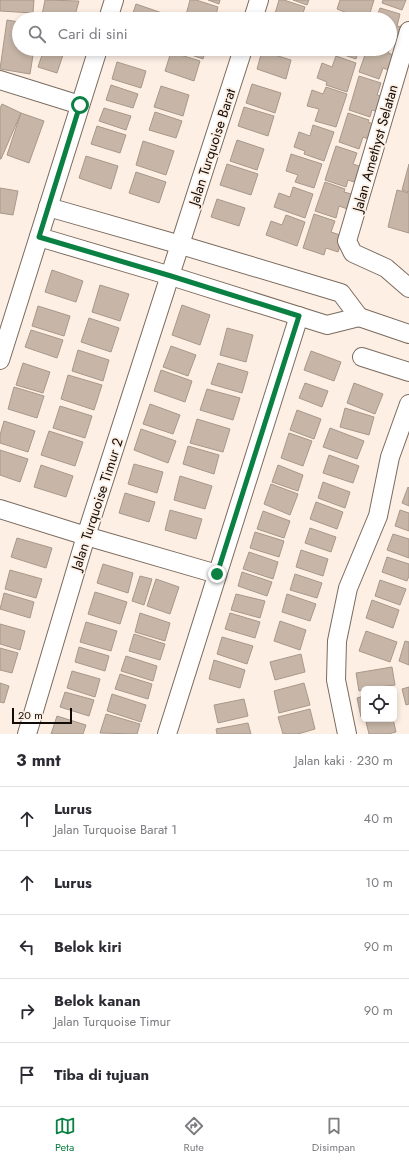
<!DOCTYPE html>
<html lang="id">
<meta charset="utf-8">
<style>
:root{--surface:#fff;--page:#f7f7f7;--text:#2b2b33;--muted:#7c7c81;--line:#e1e1e2;--accent:#0b8043}
body{margin:0;font-family:Jost,sans-serif;background:var(--page);color:var(--text)}
.controls{position:absolute;right:12px;bottom:12px;display:grid;overflow:hidden;border-radius:6px;box-shadow:0 2px 6px #0003}
.controls button{width:36px;height:36px;display:grid;place-items:center;padding:0;border:0;border-bottom:1px solid var(--line);background:var(--surface);color:var(--text);font:20px sans-serif}
.scale{position:absolute;left:12px;bottom:10px;width:60px;box-sizing:border-box;padding-left:4px;border:2px solid #110b07;border-top:0;font-size:11px;line-height:14px;white-space:nowrap;color:#110b07;-webkit-text-stroke:3px #feefe4;paint-order:stroke}
.stop{position:absolute;width:12px;height:12px;margin:-9px;border:3px solid #0b8043;border-radius:50%;background:#fff}
.stop.end{background:#0b8043;border-color:#fff;box-shadow:0 1px 4px #0008}
.list{margin:0;padding:0;list-style:none}
h2{display:flex;justify-content:space-between;align-items:center;height:52px;margin:0;padding:0 16px;font-size:17px}
h2 small{font-size:13px;font-weight:400;color:var(--muted)}
.list li{display:grid;grid-template-columns:26px 1fr auto;gap:12px;align-items:center;box-sizing:border-box;height:64px;padding:0 16px;border-top:1px solid var(--line)}
.list b{display:block;font-size:15px;white-space:nowrap}
.list p{margin:0;font-size:13px;white-space:nowrap;color:var(--muted)}
.list em{font-size:13px;font-style:normal;color:var(--muted)}
.icon{flex:none;width:22px;height:22px;fill:none;stroke:currentColor;stroke-width:2;stroke-linecap:round;stroke-linejoin:round}
.map{position:relative;flex:none;width:409px;height:734px;overflow:hidden}
.search{position:absolute;background:var(--surface);box-shadow:0 2px 6px #0003;left:12px;right:12px;top:12px;height:44px;display:flex;align-items:center;gap:10px;box-sizing:border-box;padding:0 14px;border-radius:22px;color:var(--muted);font-size:15px}
.sheet{height:372px;background:var(--surface)}
nav{display:flex;justify-content:space-around;align-items:center;box-sizing:border-box;height:56px;border-top:1px solid var(--line);background:var(--surface);font-size:11px;color:var(--muted)}
nav a{display:grid;justify-items:center;gap:2px}
nav .on{color:var(--accent)}
.map>svg:first-child{display:block}
.building{fill:#c7b6a8;stroke:#a8988a}
.lines{fill:none;stroke-linecap:round;stroke-linejoin:round}
.street-casing{stroke:#7a6b5e;stroke-width:20}
.street{stroke:#fff;stroke-width:18}
.route{stroke:#0b8043;stroke-width:5}
.labels{text-anchor:middle;dominant-baseline:central;stroke-width:3.5;stroke-linejoin:round;paint-order:stroke}
.street-label{font-size:14px;fill:#110b07;stroke:#feefe4}
</style>
<div class="map">
<svg width="409" height="734" viewBox="0 0 409 734">
<rect width="100%" height="100%" fill="#feefe4"/>
<g class="building">
<polygon points="0,0 34,0 33,13 0,11"/>
<polygon points="45,0 79,1 74,19 59,19 42,15"/>
<polygon points="190,0 196,0 218,7 215,19 198,19 186,15"/>
<polygon points="208,0 220,0 219,4"/>
<polygon points="279,0 284,0 305,7 301,19 282,19 274,17"/>
<polygon points="293,0 309,0 307,5"/>
<polygon points="340,0 374,0 368,19 357,19 346,15 347,13 337,9"/>
<polygon points="383,0 406,0 402,10 382,3"/>
<polygon points="136,4 165,14 163,19 131,19"/>
<polygon points="380,8 400,14 397,26 409,29 404,45 392,41 390,47 390,19 376,19"/>
<polygon points="7,20 19,22 19,49 34,49 30,74 0,69"/>
<polygon points="44,49 65,49 57,73 38,67"/>
<polygon points="131,49 153,49 151,55"/>
<polygon points="174,49 206,49 203,59"/>
<polygon points="276,49 296,49 294,55"/>
<polygon points="336,49 359,49 356,59 335,52"/>
<polygon points="367,49 386,49 389,50 388,53 399,57 394,72 383,68 379,79 359,72"/>
<polygon points="262,51 291,60 286,79 257,69"/>
<polygon points="171,52 200,61 194,81 165,71"/>
<polygon points="336,56 356,63 347,92 326,85 327,82 317,78 322,63 332,67"/>
<polygon points="117,62 146,71 141,88 112,79"/>
<polygon points="359,76 381,83 377,95 389,98 384,114 372,110 370,117 349,110"/>
<polygon points="252,84 281,93 275,113 246,103"/>
<polygon points="111,85 138,94 133,108 106,100"/>
<polygon points="161,86 189,95 183,116 154,107"/>
<polygon points="326,87 347,94 336,127 315,121 319,109 307,106 312,90 323,94"/>
<polygon points="2,104 21,113 1,159 0,159 0,108"/>
<polygon points="244,107 274,116 268,136 238,126"/>
<polygon points="104,108 131,116 126,130 99,121"/>
<polygon points="155,112 182,121 176,138 149,130"/>
<polygon points="21,113 44,121 29,163 7,155"/>
<polygon points="348,113 369,120 368,122 378,126 373,141 363,137 359,149 339,142"/>
<polygon points="313,125 334,132 324,161 304,154 305,151 294,147 299,132 310,136"/>
<polygon points="97,126 126,135 120,153 91,144"/>
<polygon points="237,140 264,149 257,170 230,161"/>
<polygon points="143,141 174,151 166,175 136,165"/>
<polygon points="336,146 357,153 353,164 365,168 360,184 348,180 346,187 325,180"/>
<polygon points="291,154 322,164 314,188 295,182 298,175 286,171"/>
<polygon points="86,156 118,166 111,189 79,178"/>
<polygon points="227,164 258,174 251,195 220,185"/>
<polygon points="409,164 409,192 402,190"/>
<polygon points="136,172 166,182 159,203 129,193"/>
<polygon points="325,182 345,189 344,192 355,195 350,210 339,206 336,218 315,211"/>
<polygon points="293,187 313,194 305,218 274,207 279,193 290,197"/>
<polygon points="0,188 18,191 13,215 0,213"/>
<polygon points="397,190 409,193 409,233 388,227"/>
<polygon points="217,199 245,208 239,226 211,217"/>
<polygon points="314,214 335,221 331,232 343,236 338,252 326,248 324,255 303,248"/>
<polygon points="286,215 305,222 297,246 266,235 271,221 282,225"/>
<polygon points="52,270 83,281 76,302 45,292"/>
<polygon points="100,285 129,294 120,321 92,312"/>
<polygon points="182,305 210,315 200,345 172,335"/>
<polygon points="38,306 70,316 64,336 32,326"/>
<polygon points="89,318 119,328 111,352 81,342"/>
<polygon points="227,328 253,335 246,362 220,355"/>
<polygon points="31,330 63,340 57,358 25,347"/>
<polygon points="171,346 196,355 188,376 163,367"/>
<polygon points="78,350 109,360 103,381 72,371"/>
<polygon points="311,351 341,362 334,381 304,370"/>
<polygon points="23,363 50,372 43,393 16,385"/>
<polygon points="218,363 248,372 242,393 211,384"/>
<polygon points="161,370 192,381 185,402 154,391"/>
<polygon points="68,375 102,385 94,410 61,399"/>
<polygon points="305,383 328,391 322,407 299,398"/>
<polygon points="354,383 383,394 375,414 347,403"/>
<polygon points="14,387 44,396 37,418 8,409"/>
<polygon points="207,389 240,398 233,420 200,410"/>
<polygon points="150,404 180,415 173,434 143,424"/>
<polygon points="60,406 92,416 85,438 53,428"/>
<polygon points="345,408 374,417 369,435 340,427"/>
<polygon points="297,410 321,419 314,439 290,430"/>
<polygon points="197,419 230,429 223,452 190,443"/>
<polygon points="4,421 35,431 28,452 0,443 0,435"/>
<polygon points="330,428 364,441 357,459 323,447"/>
<polygon points="141,429 176,441 168,463 134,450"/>
<polygon points="49,431 83,442 75,466 41,455"/>
<polygon points="289,433 312,441 303,466 281,458"/>
<polygon points="188,446 219,455 214,474 183,464"/>
<polygon points="0,450 28,459 20,482 0,475"/>
<polygon points="329,455 359,466 353,483 323,473"/>
<polygon points="134,464 163,472 157,493 128,484"/>
<polygon points="41,465 73,476 66,497 34,487"/>
<polygon points="278,465 303,475 298,491 272,482"/>
<polygon points="180,476 212,486 205,509 174,500"/>
<polygon points="323,482 350,492 345,508 318,498"/>
<polygon points="271,484 298,494 290,515 264,504"/>
<polygon points="408,487 409,488 409,506 402,503"/>
<polygon points="125,493 155,502 149,522 119,513"/>
<polygon points="316,502 343,512 337,529 310,519"/>
<polygon points="170,510 202,519 196,539 165,530"/>
<polygon points="400,510 409,513 409,531 395,526"/>
<polygon points="263,511 290,521 284,538 257,529"/>
<polygon points="310,528 336,537 331,552 305,543"/>
<polygon points="255,532 284,541 279,557 250,548"/>
<polygon points="393,534 409,539 409,558 387,550"/>
<polygon points="17,538 52,548 46,568 11,557"/>
<polygon points="301,550 328,559 323,576 296,567"/>
<polygon points="249,552 278,562 273,579 243,569"/>
<polygon points="387,557 409,564 409,576 407,581 382,572"/>
<polygon points="103,564 133,573 128,593 97,583"/>
<polygon points="10,570 42,579 36,598 5,589"/>
<polygon points="242,572 272,582 267,596 238,586"/>
<polygon points="295,574 322,583 317,598 290,590"/>
<polygon points="140,576 152,579 144,605 132,601"/>
<polygon points="156,579 179,587 170,614 147,606"/>
<polygon points="380,580 406,589 400,605 375,596"/>
<polygon points="95,592 127,602 120,624 88,614"/>
<polygon points="4,593 34,602 30,618 0,609"/>
<polygon points="236,594 265,601 260,618 231,610"/>
<polygon points="287,594 316,604 310,621 282,612"/>
<polygon points="372,600 399,610 393,628 366,618"/>
<polygon points="140,613 170,623 165,641 135,632"/>
<polygon points="230,613 260,622 255,638 225,629"/>
<polygon points="280,621 306,630 300,650 274,641"/>
<polygon points="86,622 117,631 111,651 80,642"/>
<polygon points="0,624 25,631 20,650 0,644"/>
<polygon points="366,631 397,642 390,662 359,651"/>
<polygon points="134,634 165,644 160,660 129,651"/>
<polygon points="222,637 253,646 247,664 217,654"/>
<polygon points="405,641 409,642 409,665 399,661"/>
<polygon points="79,647 109,656 105,671 75,662"/>
<polygon points="0,648 18,653 12,673 0,670"/>
<polygon points="301,654 305,672 275,680 270,662"/>
<polygon points="126,656 157,666 153,681 121,671"/>
<polygon points="214,660 245,670 240,688 209,679"/>
<polygon points="392,667 395,685 364,689 364,690 359,691 356,673"/>
<polygon points="72,671 100,679 95,697 67,688"/>
<polygon points="120,674 152,684 148,699 115,689"/>
<polygon points="0,683 9,686 4,703 0,702"/>
<polygon points="304,683 310,705 279,713 274,691"/>
<polygon points="409,687 409,704 406,705 402,689"/>
<polygon points="65,692 94,700 89,716 60,707"/>
<polygon points="112,694 146,705 141,722 107,711"/>
<polygon points="364,696 364,716 361,717 357,698"/>
<polygon points="244,699 248,716 218,723 214,705"/>
<polygon points="310,709 315,729 298,734 283,734 278,717"/>
<polygon points="106,714 140,724 137,734 100,733"/>
<polygon points="57,716 86,725 83,734 51,734"/>
<polygon points="379,719 393,719 396,732 388,734 369,734 366,722"/>
<polygon points="248,723 251,734 217,734 216,729"/>
</g>
<g class="lines">
<g class="street-casing">
<g id="street">
<polyline points="108,19 114,0"/>
<polyline points="253,19 259,0"/>
<polyline points="409,31 347,241 353,253 386,268 409,288"/>
<polyline points="0,80 80,105"/>
<polyline points="39,237 171,276 327,325 359,317 341,293 181,245 48,207"/>
<polyline points="359,317 409,334"/>
<polyline points="362,357 409,372"/>
<polyline points="0,360 98,49"/>
<polyline points="0,509 86,536 217,574"/>
<polyline points="27,734 86,536 243,49"/>
<polyline points="167,734 299,316"/>
<polyline points="347,734 336,680 337,641 348,588 378,516 390,457 409,404"/>
</g>
</g>
<use href="#street" class="street"/>
</g>
<g class="lines">
<polyline class="route" points="80,105 39,237 171,276 299,316 217,574"/>
</g>
<g class="labels">
<g class="street-label">
<text transform="translate(212 147) rotate(-72)">Jalan Turquoise Barat</text>
<text transform="translate(375 148) rotate(-74)">Jalan Amethyst Selatan</text>
<text transform="translate(97 504) rotate(-72)">Jalan Turquoise Timur 2</text>
</g>
</g>
</svg>
<div class="controls">
<button><svg class="icon" aria-label="locate" viewBox="0 0 24 24"><circle cx="12" cy="12" r="6"/><path d="M12 2v4M12 18v4M2 12h4M18 12h4"/></svg></button>
</div>
<div class="scale">20 m</div>
<div class="stop" style="left:80px;top:105px"></div>
<div class="stop end" style="left:217px;top:574px"></div>
<div class="search"><svg class="icon" aria-label="search" viewBox="0 0 24 24"><circle cx="10" cy="10" r="6"/><path d="M15 15l6 6"/></svg>Cari di sini</div>
</div>
<section class="sheet">
<h2>3 mnt<small>Jalan kaki · 230 m</small></h2>
<ul class="list">
<li><svg class="icon" aria-label="ahead" viewBox="0 0 24 24"><path d="M12 20V5M6 11l6-6 6 6"/></svg><div><b>Lurus</b><p>Jalan Turquoise Barat 1</p></div><em>40 m</em></li>
<li><svg class="icon" aria-label="ahead" viewBox="0 0 24 24"><path d="M12 20V5M6 11l6-6 6 6"/></svg><div><b>Lurus</b></div><em>10 m</em></li>
<li><svg class="icon" aria-label="left" viewBox="0 0 24 24"><path d="M17 20v-9H6M10 6l-5 5 5 5"/></svg><div><b>Belok kiri</b></div><em>90 m</em></li>
<li><svg class="icon" aria-label="right" viewBox="0 0 24 24"><path d="M7 20v-9h11M14 6l5 5-5 5"/></svg><div><b>Belok kanan</b><p>Jalan Turquoise Timur</p></div><em>90 m</em></li>
<li><svg class="icon" aria-label="arrive" viewBox="0 0 24 24"><path d="M6 21V4h12l-3 4 3 4H6"/></svg><div><b>Tiba di tujuan</b></div></li>
</ul>
</section>
<nav>
<a class="on"><svg class="icon" aria-label="map" viewBox="0 0 24 24"><path d="M3 6l6-2 6 2 6-2v14l-6 2-6-2-6 2zM9 4v14M15 6v14"/></svg>Peta</a>
<a><svg class="icon" aria-label="directions" viewBox="0 0 24 24"><path d="M12 3l9 9-9 9-9-9zM9 14v-3h6M13 9l2 2-2 2"/></svg>Rute</a>
<a><svg class="icon" aria-label="saved" viewBox="0 0 24 24"><path d="M7 4h10v16l-5-4-5 4z"/></svg>Disimpan</a>
</nav>
